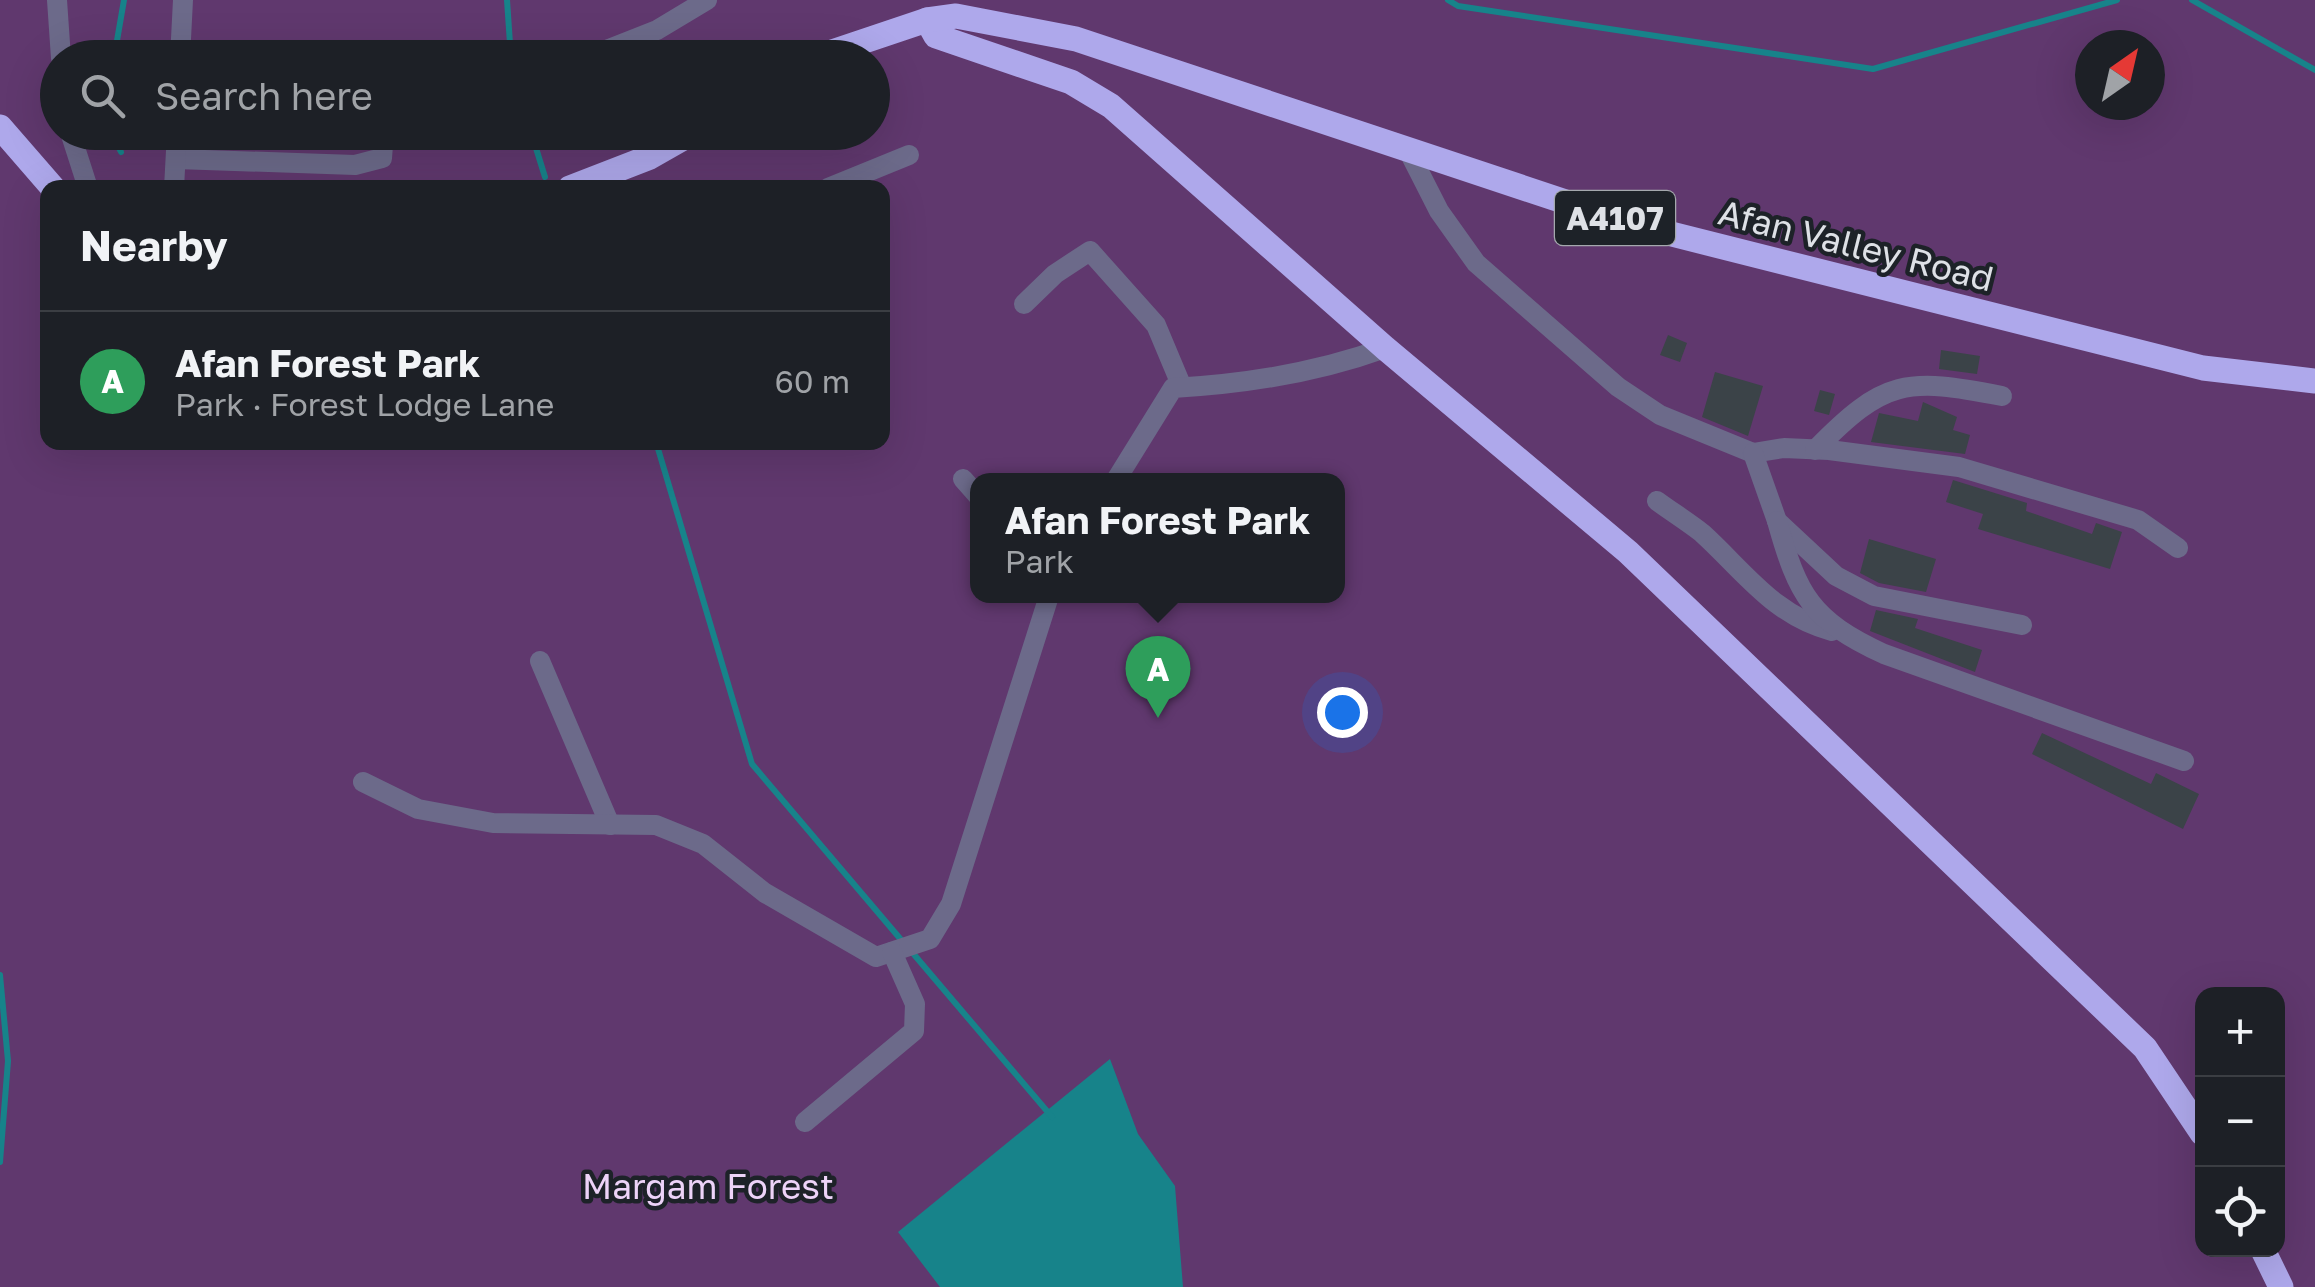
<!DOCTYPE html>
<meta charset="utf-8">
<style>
:root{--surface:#1d2026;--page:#2a2d32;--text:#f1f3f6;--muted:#a0a3a7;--line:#3b3e43;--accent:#b3c24b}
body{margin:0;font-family:"Golos Text",sans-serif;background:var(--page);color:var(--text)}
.controls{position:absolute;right:30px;bottom:30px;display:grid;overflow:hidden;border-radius:20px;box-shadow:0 10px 40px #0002}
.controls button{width:90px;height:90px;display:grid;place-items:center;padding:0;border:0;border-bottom:2px solid var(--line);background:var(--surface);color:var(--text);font:50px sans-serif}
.compass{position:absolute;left:2075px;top:30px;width:90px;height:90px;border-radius:50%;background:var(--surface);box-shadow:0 10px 40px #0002;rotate:34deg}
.you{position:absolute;left:1342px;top:712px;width:35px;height:35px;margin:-25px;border:8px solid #fff;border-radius:50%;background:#1a73e8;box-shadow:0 0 0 15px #1a73e833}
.badge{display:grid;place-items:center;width:65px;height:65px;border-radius:50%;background:var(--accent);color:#fff;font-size:32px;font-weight:700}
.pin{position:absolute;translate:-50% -82px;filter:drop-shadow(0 2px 5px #0008)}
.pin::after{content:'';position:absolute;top:52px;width:35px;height:30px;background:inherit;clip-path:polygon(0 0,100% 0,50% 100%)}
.popup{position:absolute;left:970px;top:473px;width:375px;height:130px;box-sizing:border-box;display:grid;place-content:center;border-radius:20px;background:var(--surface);filter:drop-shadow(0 2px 8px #0005);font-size:32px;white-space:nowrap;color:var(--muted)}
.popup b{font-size:38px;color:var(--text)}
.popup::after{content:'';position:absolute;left:50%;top:100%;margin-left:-20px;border:20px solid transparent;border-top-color:var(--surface)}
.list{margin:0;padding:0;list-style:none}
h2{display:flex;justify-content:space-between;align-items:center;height:130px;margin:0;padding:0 40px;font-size:42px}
h2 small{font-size:32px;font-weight:400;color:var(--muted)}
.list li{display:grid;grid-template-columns:65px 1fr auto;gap:30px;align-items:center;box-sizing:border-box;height:140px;padding:0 40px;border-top:2px solid var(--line)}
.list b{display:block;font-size:38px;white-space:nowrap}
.list p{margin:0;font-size:32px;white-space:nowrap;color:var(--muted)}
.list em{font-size:32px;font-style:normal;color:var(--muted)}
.icon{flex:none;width:55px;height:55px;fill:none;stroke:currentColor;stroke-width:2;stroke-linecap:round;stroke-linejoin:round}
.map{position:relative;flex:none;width:2315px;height:1287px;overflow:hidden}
.search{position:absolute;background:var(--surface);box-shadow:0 10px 40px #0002;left:40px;top:40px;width:850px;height:110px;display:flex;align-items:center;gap:25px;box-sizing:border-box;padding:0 35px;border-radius:55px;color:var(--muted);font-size:38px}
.panel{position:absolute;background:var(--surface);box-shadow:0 10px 40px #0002;left:40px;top:180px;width:850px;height:270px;border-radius:20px}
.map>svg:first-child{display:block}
.green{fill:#60386e;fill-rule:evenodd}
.water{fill:#17838a}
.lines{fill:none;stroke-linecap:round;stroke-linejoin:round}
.stream{stroke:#17838a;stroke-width:6}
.building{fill:#3b4348}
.minor{stroke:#6c6a8a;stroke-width:20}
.major{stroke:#aea8eb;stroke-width:25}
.labels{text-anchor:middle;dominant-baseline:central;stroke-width:9;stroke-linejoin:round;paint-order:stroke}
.shield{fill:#1d2228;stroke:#a4a8ad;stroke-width:2.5}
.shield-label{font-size:32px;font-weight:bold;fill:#dee1e6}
.street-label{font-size:35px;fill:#dee1e6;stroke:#1d2228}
.park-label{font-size:35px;fill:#edd3f8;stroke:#1d2228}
</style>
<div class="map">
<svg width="2315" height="1287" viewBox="0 0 2315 1287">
<rect width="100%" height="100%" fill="#272b32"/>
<path class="green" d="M0 0H2315V1287H0ZM2090 45H2150V105H2090ZM58 58H872V132H58ZM48 188H882V442H48ZM978 480H1338V596H978ZM2202 994H2278V1250H2202Z"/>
<polygon class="water" points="1110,1059 1138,1134 1175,1186 1183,1287 940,1287 898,1232"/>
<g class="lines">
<g class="stream">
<polyline points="507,0 511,58"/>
<polyline points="1448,0 1458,6 1873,69 2117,0"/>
<polyline points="2192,0 2315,70"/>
<polyline points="114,58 124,0"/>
<polyline points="111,132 121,152"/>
<polyline points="531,132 545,177"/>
<polyline points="656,442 752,764 903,942"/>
<polyline points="911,951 1052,1117"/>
<polyline points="0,975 8,1061 0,1162"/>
</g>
</g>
<g class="building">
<polygon points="1668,335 1687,343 1680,362 1660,355"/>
<polygon points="1941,350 1980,356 1977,374 1939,369"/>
<polygon points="1715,372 1763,386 1748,436 1702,417"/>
<polygon points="1820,390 1835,394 1829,415 1814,411"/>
<polygon points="1923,402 1957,417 1953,430 1970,435 1965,454 1871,442 1879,413 1918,421"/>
<polygon points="1953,480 2027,503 2026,511 2092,534 2096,523 2122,532 2110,569 1978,529 1983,514 1946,502"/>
<polygon points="1869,539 1936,559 1926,592 1879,583 1860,573"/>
<polygon points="1876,610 1918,619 1915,628 1982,650 1975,672 1870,631"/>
<polygon points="2042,733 2151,784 2156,773 2199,794 2183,829 2032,754"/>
</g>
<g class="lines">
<g class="minor">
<polyline points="57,0 61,58"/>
<polyline points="180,58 183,0"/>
<polyline points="586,58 657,30 707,0"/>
<polyline points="70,132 88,188"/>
<polyline points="1408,150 1439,211 1476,263 1618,387 1660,415 1753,453 1784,448 1829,450 1959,467 2138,520 2178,548"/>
<polyline points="176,159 355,165 382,158 384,132"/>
<polyline points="174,188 177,132"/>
<polyline points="828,188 909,155"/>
<polyline points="1024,304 1055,274 1090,251 1156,325 1182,387"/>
<path d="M1815 450C1884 379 1906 377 2002 396"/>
<polyline points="1753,453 1777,521 1836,576 1874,596 2022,625"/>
<polyline points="963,479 978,496"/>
<path d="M1116 480 1173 388C1246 384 1316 373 1385 348"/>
<path d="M1657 501C1672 512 1688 522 1702 533 1744 571 1774 616 1832 631"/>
<path d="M1777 521C1798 596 1811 620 1884 654L2184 761"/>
<polyline points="540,661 610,825"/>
<polyline points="363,782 418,809 493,823 656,825 703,844 765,893 876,957 930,939 951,904 1049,596"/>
<polyline points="805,1122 914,1031 915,1004 892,952"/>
</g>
<g class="major">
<polyline points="927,20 936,36 1071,82 1111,106 1385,348 1628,552 2145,1048 2202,1133"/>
<polyline points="814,58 927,20 956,16 1076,39 1632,224 2203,368 2315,381"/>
<polyline points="0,127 53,188"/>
<polyline points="570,188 650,157 694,132"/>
<polyline points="2263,1250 2281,1287"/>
</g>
</g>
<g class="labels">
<rect class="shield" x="1555" y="191" width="120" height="54" rx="8"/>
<g class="shield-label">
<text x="1615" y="218">A4107</text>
</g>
<g class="street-label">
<text transform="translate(1856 245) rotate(14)">Afan Valley Road</text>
</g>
<g class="park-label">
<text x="708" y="1186">Margam Forest</text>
</g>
</g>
</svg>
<div class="controls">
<button>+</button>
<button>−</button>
<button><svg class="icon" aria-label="locate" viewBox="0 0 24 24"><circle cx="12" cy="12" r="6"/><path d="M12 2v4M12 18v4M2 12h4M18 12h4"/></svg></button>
</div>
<svg class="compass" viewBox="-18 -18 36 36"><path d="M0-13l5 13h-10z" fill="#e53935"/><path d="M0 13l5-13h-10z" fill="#a0a3a7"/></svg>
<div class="you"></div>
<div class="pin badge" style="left:1158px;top:718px;background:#2e9e5b">A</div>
<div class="popup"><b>Afan Forest Park</b>Park</div>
<div class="search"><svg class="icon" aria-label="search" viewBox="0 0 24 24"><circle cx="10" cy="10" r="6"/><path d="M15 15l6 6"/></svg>Search here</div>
<section class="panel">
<h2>Nearby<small></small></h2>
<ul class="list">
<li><span class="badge" style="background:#2e9e5b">A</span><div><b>Afan Forest Park</b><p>Park · Forest Lodge Lane</p></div><em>60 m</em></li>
</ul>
</section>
</div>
